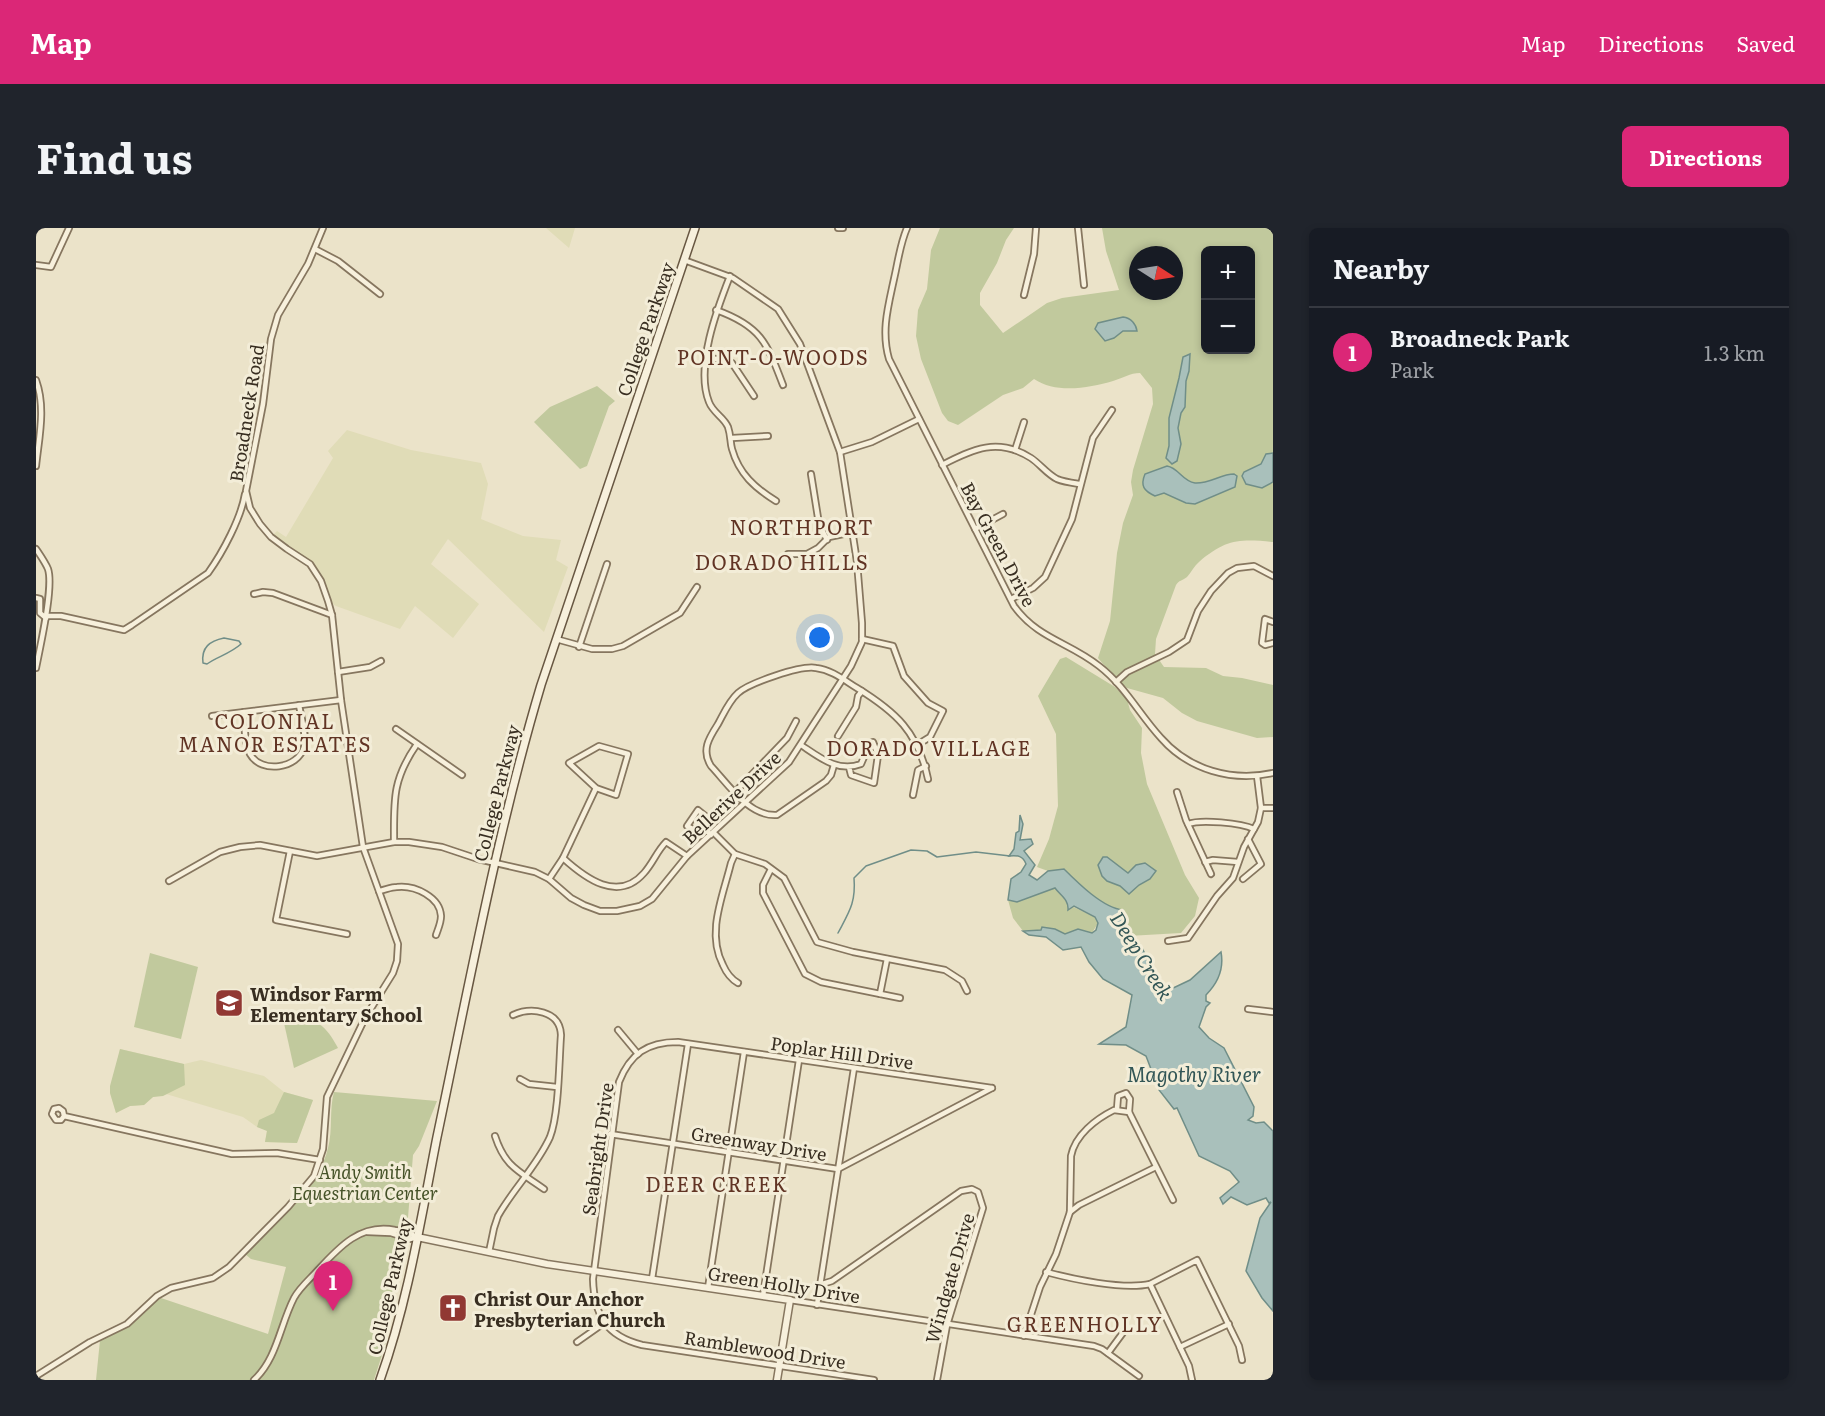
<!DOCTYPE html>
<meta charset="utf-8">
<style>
:root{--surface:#171b24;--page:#20242c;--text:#f1f3f6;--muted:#9ea1a6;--line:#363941;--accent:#db2777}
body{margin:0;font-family:Literata,serif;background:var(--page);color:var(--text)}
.controls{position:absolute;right:18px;top:18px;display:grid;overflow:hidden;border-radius:9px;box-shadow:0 3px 9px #0003}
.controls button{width:54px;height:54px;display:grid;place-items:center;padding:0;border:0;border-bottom:2px solid var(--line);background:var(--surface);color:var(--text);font:30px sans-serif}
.compass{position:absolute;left:1093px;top:18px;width:54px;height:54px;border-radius:50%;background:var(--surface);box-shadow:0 3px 9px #0003;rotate:102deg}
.you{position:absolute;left:784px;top:410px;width:21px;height:21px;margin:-15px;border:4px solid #fff;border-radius:50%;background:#1a73e8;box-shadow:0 0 0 9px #1a73e833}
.badge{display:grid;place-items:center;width:39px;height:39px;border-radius:50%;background:var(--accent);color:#fff;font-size:20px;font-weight:700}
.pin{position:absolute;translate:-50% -50px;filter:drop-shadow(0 2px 3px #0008)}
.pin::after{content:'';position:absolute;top:32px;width:21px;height:18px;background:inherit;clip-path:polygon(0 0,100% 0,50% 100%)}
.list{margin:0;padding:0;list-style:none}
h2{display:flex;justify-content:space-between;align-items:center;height:78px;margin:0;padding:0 24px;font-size:26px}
h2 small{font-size:20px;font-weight:400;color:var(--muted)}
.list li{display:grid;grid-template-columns:39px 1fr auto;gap:18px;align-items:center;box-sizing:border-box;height:90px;padding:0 24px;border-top:2px solid var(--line)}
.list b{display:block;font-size:22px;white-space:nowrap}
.list p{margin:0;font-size:20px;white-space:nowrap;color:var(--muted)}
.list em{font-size:20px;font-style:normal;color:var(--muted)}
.map{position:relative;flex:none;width:1237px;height:1152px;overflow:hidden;border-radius:9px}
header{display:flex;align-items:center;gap:36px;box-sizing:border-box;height:84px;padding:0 30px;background:var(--accent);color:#fff}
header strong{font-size:28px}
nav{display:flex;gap:33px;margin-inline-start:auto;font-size:21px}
.intro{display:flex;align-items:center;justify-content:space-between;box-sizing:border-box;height:144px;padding:0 36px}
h1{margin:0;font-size:42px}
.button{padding:15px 27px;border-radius:9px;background:var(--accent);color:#fff;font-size:21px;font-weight:700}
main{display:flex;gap:36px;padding:0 36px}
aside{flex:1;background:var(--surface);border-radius:9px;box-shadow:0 3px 9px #0003}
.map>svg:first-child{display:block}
.farmland{fill:#e0dcb7}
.green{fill:#c1c99d;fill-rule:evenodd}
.water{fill:#a9c0bb;stroke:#708e88;stroke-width:1.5}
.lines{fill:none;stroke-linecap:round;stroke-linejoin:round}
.stream{stroke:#708e88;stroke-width:1.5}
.minor-casing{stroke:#86765f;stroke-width:8}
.tertiary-casing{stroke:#86765f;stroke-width:9}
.secondary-casing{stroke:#685742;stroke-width:10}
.minor{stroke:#f7f0dc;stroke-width:4.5}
.tertiary{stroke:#f7f0dc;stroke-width:6}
.secondary{stroke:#f7f0dc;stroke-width:7}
.labels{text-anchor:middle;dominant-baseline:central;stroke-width:6;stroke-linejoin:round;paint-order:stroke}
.street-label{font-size:18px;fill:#382e21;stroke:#f3edd8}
.poi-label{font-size:18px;font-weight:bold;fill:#382e21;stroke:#f3edd8;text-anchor:start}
.park-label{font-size:18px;font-style:italic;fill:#465329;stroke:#f3edd8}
.neighbourhood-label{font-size:20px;letter-spacing:1.5px;fill:#613424;stroke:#f3edd8}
.water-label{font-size:20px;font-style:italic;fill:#325656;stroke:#f3edd8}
</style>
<header>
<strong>Map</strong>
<nav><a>Map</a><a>Directions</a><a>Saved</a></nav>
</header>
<div class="intro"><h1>Find us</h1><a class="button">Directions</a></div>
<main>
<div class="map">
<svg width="1237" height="1152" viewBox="0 0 1237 1152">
<rect width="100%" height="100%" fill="#ebe3c9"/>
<g class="farmland">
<polygon points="510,0 539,0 533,20"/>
<polygon points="311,202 375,222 445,235 452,256 445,291 487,308 525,312 520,332 532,339 508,404 412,311 395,336 443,376 417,410 379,378 364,401 300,378 292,373 274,336 235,309 241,303 250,309 297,230 292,223"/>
<polygon points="84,821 148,836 165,832 228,848 248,864 277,872 261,915 229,914 231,902 221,899 207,889 130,866 117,869 108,877 94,878 80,885 74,865"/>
</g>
<g class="green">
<path d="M904 0H978L970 12 961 35 944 65V77L967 105 1011 75 1026 70 1083 62 1070 23 1066 0H1237V314C1203 311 1190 311 1163 334 1158 338 1155 345 1151 349 1146 353 1143 352 1140 357L1120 411 1119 426 1128 439 1170 440 1187 448 1206 450 1237 457V509L1221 510 1161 493 1146 485 1127 470 1091 460 1079 450 1062 430 1074 393 1081 325 1087 295 1097 267 1095 254 1097 242 1117 176 1116 160 1104 145C1094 145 1087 150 1077 153 1053 160 1020 166 998 151L987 160 967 167 922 197 912 193 906 185 885 131 880 108 882 82 891 61 895 22ZM1170 22H1214V122H1170ZM1102 27H1138V63H1102Z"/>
<polygon points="561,158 579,173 573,178 551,238 544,241 498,194 514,179"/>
<polygon points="1030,429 1079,459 1091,471 1094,482 1106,500 1105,525 1111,556 1149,647 1163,670 1159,688 1145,705 1092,708 1059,670 1031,646 1029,641 1012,643 1001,639 1013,611 1022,578 1020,506 1002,468 1024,431"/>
<polygon points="1019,660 1033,677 1059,689 1062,695 1056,705 1042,701 1029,707 1019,701 1006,699 1005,702 987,703 977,690 972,672 981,674"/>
<polygon points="114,725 162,739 145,811 98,799"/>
<path d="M263 790C285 792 292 802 302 820L258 840 248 795Z"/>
<polygon points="84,821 148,836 149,857 127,868 117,869 108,877 94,878 80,885 74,865 74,858"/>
<polygon points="248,864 277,872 261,915 229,914 231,903 221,899 223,892 238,885"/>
<path d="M298 864 401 873 383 918 377 927 371 1002 350 1114 338 1152H60L64 1112 95 1096 122 1069 232 1106 250 1039 215 1031 209 1026C237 997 283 960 292 920 297 902 293 882 298 864Z"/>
</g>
<g class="water">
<path d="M1087 89C1095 90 1100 96 1101 103H1087L1078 110 1069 113 1059 101 1062 95Z"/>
<polygon points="1154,126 1153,143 1150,153 1149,179 1145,185 1142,200 1145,216 1141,233 1136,236 1130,230 1133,218 1133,190 1143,150 1147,129"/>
<polygon points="1237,225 1237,254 1226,260 1210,256 1206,248 1208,244 1225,236 1230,226"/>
<path d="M1131 238C1143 240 1146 253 1159 255 1173 256 1185 246 1198 246L1201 248 1199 259 1159 276 1150 275 1128 265 1119 268C1108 263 1104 258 1109 246Z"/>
<path d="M984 587 987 596 984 612 995 611 997 616 988 623 999 637 993 647 1001 652 1012 643 1028 641C1042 655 1067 680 1087 682 1087 703 1105 711 1110 729 1113 739 1112 749 1116 758L1121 755 1124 761 1131 763 1154 752 1185 724C1188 740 1182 755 1170 767V773L1174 775 1170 779 1163 799 1173 810 1188 820 1218 879 1217 888 1212 892 1220 895 1228 894 1237 903V1083L1226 1070 1210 1043 1224 990 1235 974 1233 975 1230 970 1211 977 1195 969 1187 976 1184 970 1203 954 1194 943 1163 928 1141 880 1138 881 1123 862 1110 828 1090 817 1063 816 1090 799 1096 767 1067 751 1053 734 1045 719 1027 722 1010 709 993 707 987 703 1005 702 1006 699 1019 701 1029 706 1042 701 1056 705 1060 702 1062 695 1059 689 1038 678 1032 682C1033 672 1025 668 1019 660L981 674 972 672 975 651 985 644 990 636C987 628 982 627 973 628L978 621 980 605 983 603Z"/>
<polygon points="1067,629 1071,629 1092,645 1100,637 1109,635 1120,643 1114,651 1103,657 1093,666 1084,658 1071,653 1066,648 1062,637"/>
</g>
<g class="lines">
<g class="stream">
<path d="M188 410 203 413 205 416C194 426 180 429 171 436L167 435C165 419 174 413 188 410Z"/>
<path d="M802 705C813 684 820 675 818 650L830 638 875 622 891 623 901 629 940 624 974 628"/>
</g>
<g class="minor-casing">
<g id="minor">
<polyline points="802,0 807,0"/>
<path d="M871 0C864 16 862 34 858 51 852 79 845 103 853 131L978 378C1002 411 1033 414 1063 438 1089 458 1103 486 1125 510 1153 542 1196 554 1237 545"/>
<polyline points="1042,0 1048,57"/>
<polyline points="279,21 302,33 344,66"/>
<polyline points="0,37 15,39 33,0"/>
<path d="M694 48C681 81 659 139 673 174 677 185 688 189 692 199 695 208 694 214 696 221 703 246 719 260 740 273"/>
<polyline points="988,67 998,26 1000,0"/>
<path d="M680 82C725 98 731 115 747 157"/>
<polyline points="670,130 691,132 696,135 718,168"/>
<path d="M0 152C10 180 3 209 0 238"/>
<polyline points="696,210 732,208"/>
<polyline points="979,222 988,194"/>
<polyline points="804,224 836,214 883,191"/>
<path d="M906 237C937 221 962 209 995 230 1004 236 1011 246 1021 251 1028 254 1037 255 1044 256"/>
<polyline points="775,246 783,296 791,312"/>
<polyline points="939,301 967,286"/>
<path d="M0 321C4 327 9 334 12 341 18 359 4 419 0 440"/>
<polyline points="752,326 771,326 782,320 793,309 817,304"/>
<polyline points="218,366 227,364 237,365 296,387"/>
<polyline points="0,370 4,371 4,385 10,390"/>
<polyline points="975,371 997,360 1009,349 1036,291 1057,210 1076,182"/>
<path d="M10 388H25L88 402 96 397 172 345C187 324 205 290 209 266"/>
<polyline points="1237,394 1229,391 1226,415 1229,417 1237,415"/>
<polyline points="520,411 556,421 576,421 587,418 644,385 661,359"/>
<polyline points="826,411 857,418 868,448 892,475 907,483 894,509 881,517"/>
<polyline points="543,419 571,336"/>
<polyline points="302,444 334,439 345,433"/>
<polyline points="1080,454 1091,444 1133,424 1151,412 1162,383 1175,363 1192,345 1201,340 1218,338 1237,348"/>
<path d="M208 484C208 496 209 515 214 526 225 546 262 541 268 519 271 507 265 489 263 477"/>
<polyline points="176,488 305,472"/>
<polyline points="360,501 426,547"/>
<polyline points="802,508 820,479 822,468 826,463"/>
<path d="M765 517C783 529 802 545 825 536L834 515 837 514 842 527 838 555 815 547 813 539"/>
<polygon points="563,518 592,526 580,567 560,560 533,535"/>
<path d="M798 537 795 547 790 553 741 587C713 589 692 556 675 538 665 522 673 510 682 496 688 485 693 473 702 465 713 455 765 437 780 440 796 442 808 452 821 460 860 484 882 504 892 551"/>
<polyline points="699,564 751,510 760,493"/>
<polyline points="1141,564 1150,592 1175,646"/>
<polyline points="877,567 882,542 890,538"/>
<polyline points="1225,580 1237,580"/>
<path d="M1152 596C1165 591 1205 595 1218 601"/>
<polyline points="666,598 662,604 651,598 662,582 672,590 666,598 675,607"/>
<polyline points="678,605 699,626 729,636 748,650 781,714 817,724 909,742 926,753 931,763"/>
<path d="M358 614C358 572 356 552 381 516"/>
<polyline points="254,623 240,692 311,706"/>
<path d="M699 626 695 635C687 668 670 705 687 737 690 744 695 751 702 755"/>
<path d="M527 630C549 650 582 675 608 645 617 635 621 623 630 614L651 628"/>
<polyline points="1169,634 1177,632 1202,634"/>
<polyline points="735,641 727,657 727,665 769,746 785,754 864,770"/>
<polyline points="513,651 527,630 560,560"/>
<polyline points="1207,651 1225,636 1212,611"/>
<polyline points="133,653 184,624 204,619 224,617 281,628 358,614 373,614 406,619 442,631 499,644 513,651 535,670 548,677 564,683 581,683 604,678 616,671 651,628 753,534 815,438 826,414 826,395 821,334 804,224 764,116 742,81 697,50 648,32"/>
<path d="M343 663C349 662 355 659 361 659 379 657 404 669 405 688 405 695 402 701 400 707"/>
<polyline points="1132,713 1152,710 1181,668 1197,650 1208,619 1222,594 1225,580 1221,548"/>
<polyline points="844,766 851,731"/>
<polyline points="1212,781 1237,784"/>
<polyline points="582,802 602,826"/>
<polyline points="484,851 493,856 521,859"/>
<polyline points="1081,881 1082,868 1090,865 1094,871 1093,884"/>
<polyline points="28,888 25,892 20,892 16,886 18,881 23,880 27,883 28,888 196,926 241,925 284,932"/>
<polyline points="574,906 802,941 956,860"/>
<path d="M459 908C469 939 483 943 508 961"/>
<polyline points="1034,984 1043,977 1120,939"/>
<polyline points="331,1004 355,1005 374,1011 381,1009"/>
<path d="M453 1024 458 1000 462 988C477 961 501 938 514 909 523 886 523 834 525 807 524 782 495 779 477 787"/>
<path d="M1010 1044C1036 1051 1087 1062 1114 1056L1161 1032 1203 1118 1206 1132"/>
<polyline points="616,1051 652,816"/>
<polyline points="1114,1056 1153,1138 1156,1152"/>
<polyline points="783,1057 796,1053 925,963 936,961 942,964 947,980 911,1097 901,1152"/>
<polyline points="672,1060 708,824"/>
<polyline points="727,1068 763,832"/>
<polyline points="754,1072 1058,1118 1066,1121 1103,1148"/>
<polyline points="781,1077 818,840"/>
<path d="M988 1108 1004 1059 1020 1026 1034 984 1035 928C1039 907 1060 891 1078 882L1093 884 1137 972"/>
<polyline points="541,1114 568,1095"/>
<polyline points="1144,1119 1193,1096"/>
<polyline points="1072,1125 1089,1102"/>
<polyline points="0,1148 54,1114 91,1096 121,1068 135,1060 177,1050 193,1039 252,979 278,948 287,921 291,869 329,790 357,745 361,733 362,716 327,619 305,472 296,387 292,373 285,353 274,336 251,321 235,309 224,296 214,280 210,263 227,176 235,111 242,87 272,36 287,0"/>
<path d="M218 1152C241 1131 244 1097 258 1070 264 1059 274 1051 282 1042 303 1019 325 995 359 1002 367 1003 374 1005 381 1009"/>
<path d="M838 1152 606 1117C570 1108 558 1087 557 1051L583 854C594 826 611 814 642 814L956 860"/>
</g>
</g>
<g class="tertiary-casing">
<polyline id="tertiary" points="381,1009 511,1036 754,1072 741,1152"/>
</g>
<g class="secondary-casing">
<path id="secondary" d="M344 1152C372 1074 385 990 401 909 433 757 461 605 505 457L659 0"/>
</g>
<use href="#minor" class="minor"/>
<use href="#tertiary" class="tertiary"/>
<use href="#secondary" class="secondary"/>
</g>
<defs>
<g id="school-square" transform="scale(1.5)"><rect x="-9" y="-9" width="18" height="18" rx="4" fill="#913833" stroke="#f3edd8"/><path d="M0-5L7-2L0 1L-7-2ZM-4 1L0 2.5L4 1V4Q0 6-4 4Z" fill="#fff"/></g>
<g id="church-square" transform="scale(1.5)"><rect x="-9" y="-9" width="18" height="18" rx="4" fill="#913833" stroke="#f3edd8"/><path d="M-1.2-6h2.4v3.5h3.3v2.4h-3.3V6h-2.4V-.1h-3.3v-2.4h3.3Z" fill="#fff"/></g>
</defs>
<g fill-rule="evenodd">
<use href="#school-square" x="193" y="775"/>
<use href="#church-square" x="417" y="1080"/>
</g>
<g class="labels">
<g class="street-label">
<text transform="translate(609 101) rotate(-71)">College Parkway</text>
<text transform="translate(210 185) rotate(-81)">Broadneck Road</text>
<text transform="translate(963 316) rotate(62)">Bay Green Drive</text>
<text transform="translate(460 565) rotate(-76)">College Parkway</text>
<text transform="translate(695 569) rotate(-43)">Bellerive Drive</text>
<text transform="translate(806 824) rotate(8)">Poplar Hill Drive</text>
<text transform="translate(723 915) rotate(9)">Greenway Drive</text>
<text transform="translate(561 921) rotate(-82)">Seabright Drive</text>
<text transform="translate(913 1050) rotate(-74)">Windgate Drive</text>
<text transform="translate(748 1056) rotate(9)">Green Holly Drive</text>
<text transform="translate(353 1058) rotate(-77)">College Parkway</text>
<text transform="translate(729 1121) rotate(9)">Ramblewood Drive</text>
</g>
<g class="poi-label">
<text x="214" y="765">Windsor Farm<tspan x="214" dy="21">Elementary School</tspan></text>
<text x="438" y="1070">Christ Our Anchor<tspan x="438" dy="21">Presbyterian Church</tspan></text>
</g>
<g class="park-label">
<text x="329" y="943">Andy Smith<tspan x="329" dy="21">Equestrian Center</tspan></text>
</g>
<g class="neighbourhood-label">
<text x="737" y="128">POINT-O-WOODS</text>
<text x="766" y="298">NORTHPORT</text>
<text x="746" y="333">DORADO HILLS</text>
<text x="239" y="492">COLONIAL<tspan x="239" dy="23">MANOR ESTATES</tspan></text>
<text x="893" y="519">DORADO VILLAGE</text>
<text x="681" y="955">DEER CREEK</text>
<text x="1049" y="1095">GREENHOLLY</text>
</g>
<g class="water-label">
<text transform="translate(1107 727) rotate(58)">Deep Creek</text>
<text x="1158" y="845">Magothy River</text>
</g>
</g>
</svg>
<div class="controls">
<button>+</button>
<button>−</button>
</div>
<svg class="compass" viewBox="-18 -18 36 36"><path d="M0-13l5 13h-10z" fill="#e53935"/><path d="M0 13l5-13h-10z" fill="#9ea1a6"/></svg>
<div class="you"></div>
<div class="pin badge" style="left:297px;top:1083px">1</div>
</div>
<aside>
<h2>Nearby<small></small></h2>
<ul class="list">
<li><span class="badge">1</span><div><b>Broadneck Park</b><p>Park</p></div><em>1.3 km</em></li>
</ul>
</aside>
</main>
